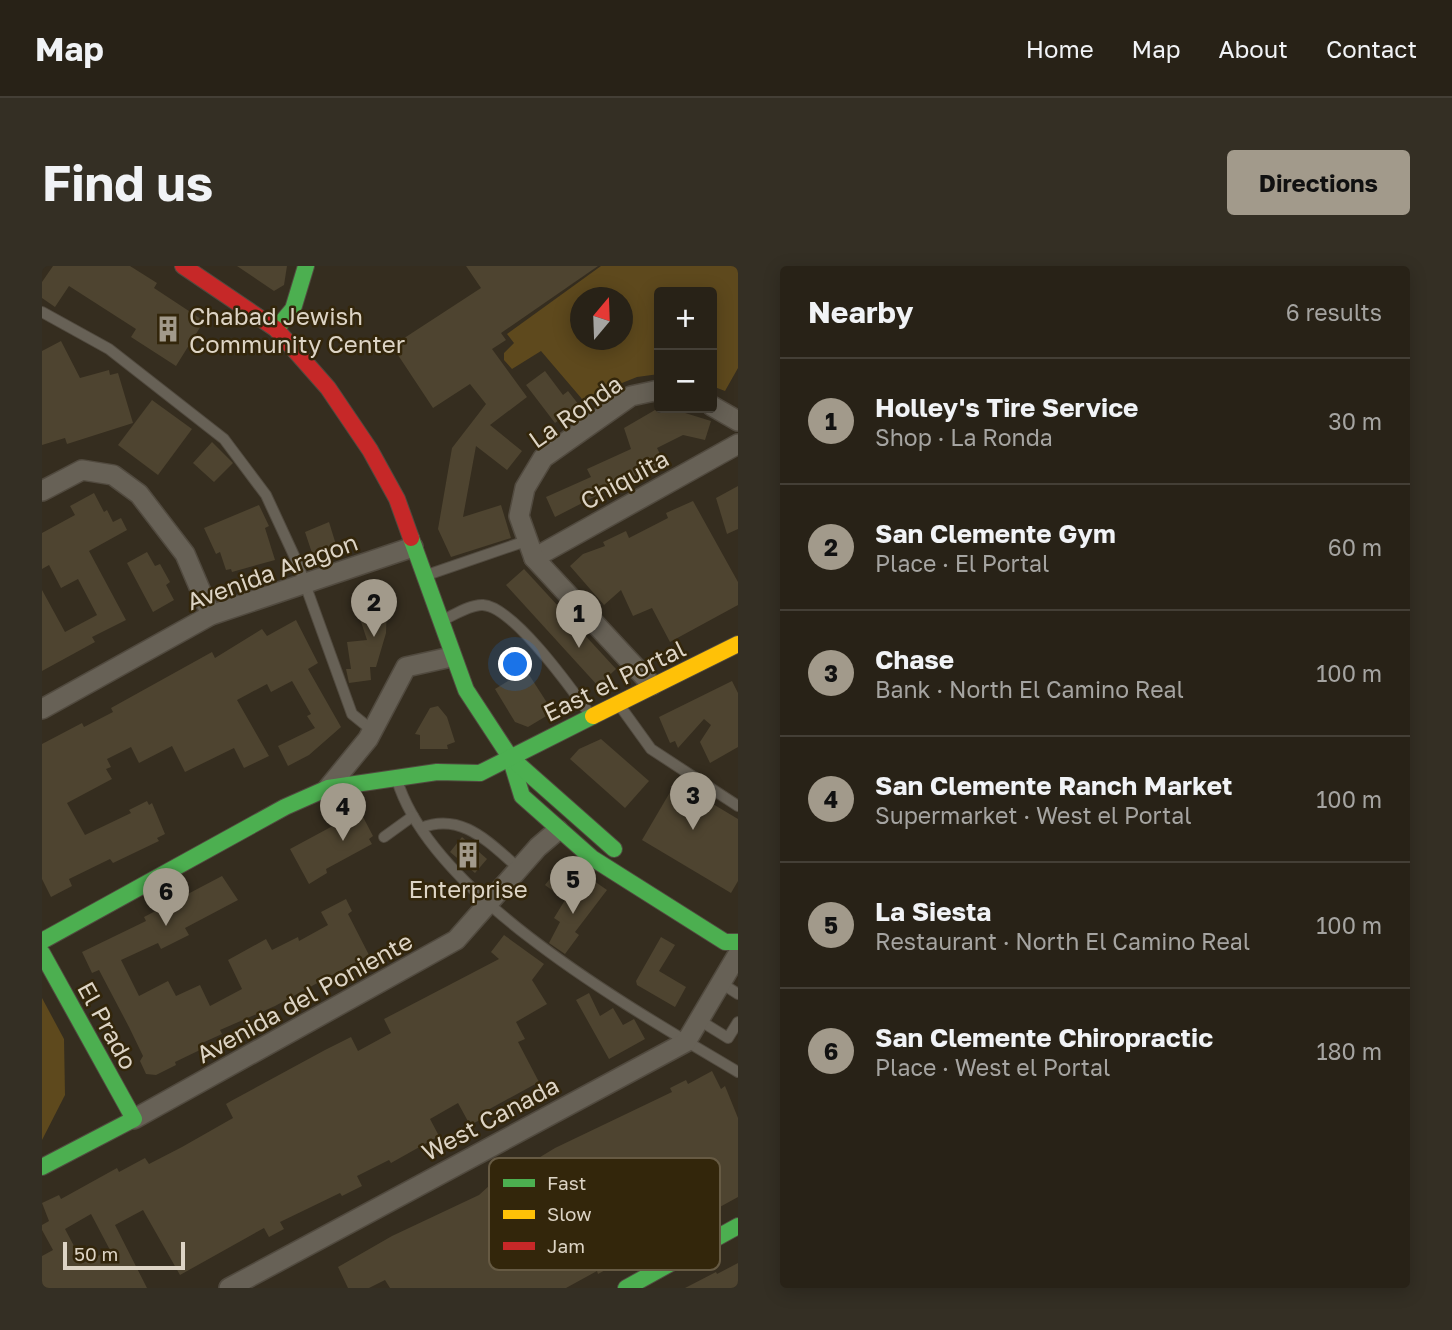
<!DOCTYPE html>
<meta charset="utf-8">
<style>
:root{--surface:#282217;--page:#342f24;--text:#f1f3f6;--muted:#a5a4a1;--line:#443f36;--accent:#a29a8b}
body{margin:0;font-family:"Golos Text",sans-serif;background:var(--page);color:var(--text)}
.controls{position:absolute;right:21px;top:21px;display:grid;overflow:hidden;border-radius:7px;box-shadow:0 4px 18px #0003}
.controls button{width:63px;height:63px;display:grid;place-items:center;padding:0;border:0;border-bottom:2px solid var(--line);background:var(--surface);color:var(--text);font:35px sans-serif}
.compass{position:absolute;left:528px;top:21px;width:63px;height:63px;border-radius:50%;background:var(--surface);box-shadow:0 4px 18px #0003;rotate:19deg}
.scale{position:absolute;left:21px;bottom:18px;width:122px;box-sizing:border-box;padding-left:7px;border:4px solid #ddd4c5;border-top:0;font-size:19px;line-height:24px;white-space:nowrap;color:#ddd4c5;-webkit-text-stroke:5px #33260b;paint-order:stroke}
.you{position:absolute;left:474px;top:399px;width:24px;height:24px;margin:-18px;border:5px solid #fff;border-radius:50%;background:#1a73e8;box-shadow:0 0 0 10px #1a73e833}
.badge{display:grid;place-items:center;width:46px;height:46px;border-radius:50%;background:var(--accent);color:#111;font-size:23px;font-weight:700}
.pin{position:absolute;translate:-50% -58px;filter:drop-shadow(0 2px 4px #0008)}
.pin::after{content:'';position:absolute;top:37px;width:24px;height:21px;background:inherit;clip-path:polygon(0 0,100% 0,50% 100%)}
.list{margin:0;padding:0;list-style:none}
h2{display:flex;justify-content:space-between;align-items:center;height:91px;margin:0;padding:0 28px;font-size:30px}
h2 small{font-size:23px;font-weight:400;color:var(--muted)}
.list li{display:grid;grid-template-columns:46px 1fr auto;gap:21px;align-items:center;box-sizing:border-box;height:126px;padding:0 28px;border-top:2px solid var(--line)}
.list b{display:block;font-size:26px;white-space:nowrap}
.list p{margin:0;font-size:23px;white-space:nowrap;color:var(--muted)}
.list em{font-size:23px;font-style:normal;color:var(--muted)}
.map{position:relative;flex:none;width:696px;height:1022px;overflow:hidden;border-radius:7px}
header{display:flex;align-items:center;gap:42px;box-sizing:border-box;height:98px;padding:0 35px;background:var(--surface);border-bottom:2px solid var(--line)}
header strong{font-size:33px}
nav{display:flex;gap:38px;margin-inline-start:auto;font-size:24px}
.intro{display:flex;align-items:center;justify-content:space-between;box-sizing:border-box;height:168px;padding:0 42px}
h1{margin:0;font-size:49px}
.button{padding:18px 32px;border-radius:7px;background:var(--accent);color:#111;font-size:24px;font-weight:700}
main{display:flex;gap:42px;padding:0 42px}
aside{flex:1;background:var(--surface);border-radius:7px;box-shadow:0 4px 18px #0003}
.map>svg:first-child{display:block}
.green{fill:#5e491d;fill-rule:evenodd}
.building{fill:#4e4430;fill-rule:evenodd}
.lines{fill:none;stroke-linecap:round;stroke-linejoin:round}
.lane-casing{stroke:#514a3f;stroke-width:12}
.street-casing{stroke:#514a3f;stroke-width:22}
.fast-casing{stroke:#514a3f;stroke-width:18}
.slow-casing{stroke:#514a3f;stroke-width:18}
.jam-casing{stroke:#514a3f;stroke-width:18}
.lane{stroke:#676156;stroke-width:10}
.street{stroke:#676156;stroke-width:19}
.fast{stroke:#4caf50;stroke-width:16}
.slow{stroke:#ffc107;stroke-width:16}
.jam{stroke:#c62828;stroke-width:16}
.labels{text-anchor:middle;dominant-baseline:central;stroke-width:5;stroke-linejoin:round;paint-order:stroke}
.poi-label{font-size:24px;fill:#ddd4c5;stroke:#33260b;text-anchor:start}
.street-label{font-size:24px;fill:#ddd4c5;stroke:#33260b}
.key{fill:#33260b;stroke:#665a43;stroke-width:2}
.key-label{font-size:19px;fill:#ddd4c5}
</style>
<header>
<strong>Map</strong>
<nav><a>Home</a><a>Map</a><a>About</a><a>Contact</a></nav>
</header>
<div class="intro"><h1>Find us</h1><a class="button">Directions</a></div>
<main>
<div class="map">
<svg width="696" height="1022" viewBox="0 0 696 1022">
<rect width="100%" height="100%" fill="#352d1f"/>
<g class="green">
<path d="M559 0H696V102L683 125 670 120V26H617V108L595 111 540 133 499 85 470 103 462 94V87L472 77 465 68ZM538 32H580V74H538Z"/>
<polygon points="0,732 22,773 23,829 0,874"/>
</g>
<g class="building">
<polygon points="11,0 88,0 115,17 112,22 162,55 134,100 89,71 94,63 27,20 13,41 0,32 0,16"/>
<polygon points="195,0 245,0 242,19 232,25"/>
<polygon points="424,0 556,0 459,67 464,74 450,83 485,131 448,159 480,185 465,204 434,180 421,251 459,239 469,272 409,291 396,263 410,182 444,138 428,118 391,142 350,80 439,22"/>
<polygon points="19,75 38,112 67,104 68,109 76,107 91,157 25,178 23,172 0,179 0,85"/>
<polygon points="503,105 521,129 526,125 537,139 513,157 484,119"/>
<polygon points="110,134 150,163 116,209 76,179"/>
<polygon points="627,142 669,155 663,174 641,169 615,182 624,200 597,214 595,209 513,251 504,231 549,211 545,203 589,183 582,162 613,144 619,146"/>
<polygon points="170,176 191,197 172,216 151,197"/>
<polygon points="696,220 696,263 685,268 674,232"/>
<polygon points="52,227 62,246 65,244 71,256 79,252 85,264 47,285 84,354 50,371 53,376 0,405 0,324 23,366 55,349 36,313 19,322 7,299 0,303 0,267 33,249 28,240"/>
<polygon points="651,235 696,316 696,339 628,376 610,342 591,350 579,324 562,339 528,300 541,288 563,280 561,276 584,265 587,272 626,252 624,247"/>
<polygon points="217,239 227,260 223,262 233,294 190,306 189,303 184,304 178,286 174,288 162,262"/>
<polygon points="287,256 295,282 271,290 263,266"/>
<polygon points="105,286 113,300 118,298 128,316 124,319 132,334 111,346 85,297"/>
<polygon points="482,303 574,403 556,420 464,319"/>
<polygon points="330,321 331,324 339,321 345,337 344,367 334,401 328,401 329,414 307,417 304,403 309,403 305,376 325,374 310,328"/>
<polygon points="254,354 276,397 266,403 299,461 267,489 246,500 236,480 273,462 265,450 269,448 250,415 229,426 225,418 195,434 227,490 202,502 192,482 143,506 130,480 97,497 89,481 65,493 69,501 64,503 70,513 25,537 43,569 89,547 87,544 105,535 107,539 110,537 123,568 115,572 117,575 71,597 68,593 27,613 30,620 9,631 0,613 0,478 40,457 42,461 71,446 69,442 170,386 173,392 220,363 225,370"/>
<polygon points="484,404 511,446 486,461 473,456 453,423"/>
<polygon points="690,415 696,427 696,481 668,497 658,476 669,459 662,453 636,482 633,475 628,477 617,451"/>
<polygon points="396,440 405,451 413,476 405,479 406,483 378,483 378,469 373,468 388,442"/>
<polygon points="559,473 607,515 583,542 528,493 537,483"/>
<polygon points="634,516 696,553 696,615 689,627 600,574"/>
<polygon points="313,548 315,552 320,549 331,570 327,573 330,578 284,603 285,607 267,618 248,583"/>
<polygon points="420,571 445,593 433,607 408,586"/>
<polygon points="518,600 530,609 534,604 542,608 565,624 533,666 537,669 523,688 507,677 518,656 512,652 523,634 503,619"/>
<polygon points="180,610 196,634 143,662 147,669 119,683 116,677 79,694 97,730 126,715 134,730 158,719 168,740 200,723 186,694 224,673 230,684 256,671 257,675 286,659 279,646 304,633 310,645 306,648 327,689 233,740 178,764 180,768 158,778 160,783 133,796 134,799 114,809 104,808 98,795 101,790 87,761 57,704 50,707 40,686 104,655 102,651"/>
<path d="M462 669 502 698 490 714 505 738 474 756 483 773 476 776 497 816 444 845 446 850 428 859 416 837 388 853 397 870 349 897 347 894 315 910 320 920 300 930 298 927 238 956 242 963 227 971 222 962 138 1009 101 944 73 959 105 1022H0V990L11 984 0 964V959L7 955 0 937 17 929 19 933 75 902 77 906 103 892 107 898 140 881 191 852 184 838 189 835 283 784 309 771 316 785 349 767 342 753 457 693 449 686ZM49 948 68 984 41 997 23 963Z"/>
<polygon points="619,671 633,679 617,705 644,721 633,741 595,719 594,715"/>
<polygon points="547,727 558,750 571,742 581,759 592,753 603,773 567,793 534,734"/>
<path d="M670 805 679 823 683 820 696 852V931L556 1008 555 1005 524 1022H348L343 1014 327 1022H306L296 1001 350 970 437 929 448 919 487 903 485 899 513 882 630 826 628 822 644 814 646 818ZM582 891 596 919 569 932 576 945 547 959 532 932 558 919 551 905Z"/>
<polygon points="696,997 696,1022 643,1022 674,1006 675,1008"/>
</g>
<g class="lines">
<g class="lane-casing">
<g id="lane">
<polyline points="0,46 67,83 182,173 224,229 255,296 310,448 331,465"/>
<polyline points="385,309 484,275"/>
<path d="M401 354C412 349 429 338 441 339 472 341 531 425 549 450"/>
<polyline points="578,440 609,483 696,540"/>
<path d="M355 514C391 632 594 745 696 806"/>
<path d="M379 562C420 545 448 578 478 603"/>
<polyline points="342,571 371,550"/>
<polyline points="679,717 696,728"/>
<polyline points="657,754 686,772 696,756"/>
</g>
</g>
<g class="street-casing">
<g id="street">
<polyline points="670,140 696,155"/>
<polyline points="0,225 40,204 71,209 97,228 143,288 169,349"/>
<polyline points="492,292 696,178"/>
<polyline points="610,419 492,292 477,250 483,222 501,192 589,130 617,124"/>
<polyline points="0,443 169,349 371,281"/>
<polyline points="286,522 326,473 364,401 409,391"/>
<polyline points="92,853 414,674 496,581 516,564"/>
<polyline points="187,1022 644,776 696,688"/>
</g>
</g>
<g class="fast-casing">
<g id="fast">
<polyline points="234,63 251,43 264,0"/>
<polyline points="369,272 424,424 468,491 480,530 550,592 683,676 696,676"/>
<polyline points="468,491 572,583"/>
<polyline points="0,675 243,541 286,522 395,506 438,507 551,450"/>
<polyline points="0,687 92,853 0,901"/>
<polyline points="584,1022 696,960"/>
</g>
</g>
<g class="slow-casing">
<polyline id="slow" points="551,450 696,378"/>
</g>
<g class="jam-casing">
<polyline id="jam" points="141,0 234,63 286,122 328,184 355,233 369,272"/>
</g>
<use href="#lane" class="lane"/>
<use href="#street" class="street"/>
<use href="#fast" class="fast"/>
<use href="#slow" class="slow"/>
<use href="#jam" class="jam"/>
</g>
<defs>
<g id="building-bare" transform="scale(2.1)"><path d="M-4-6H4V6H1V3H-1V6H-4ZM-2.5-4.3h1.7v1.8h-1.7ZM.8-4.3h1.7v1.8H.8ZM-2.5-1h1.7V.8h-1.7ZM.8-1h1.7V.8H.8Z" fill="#a29a8b" stroke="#33260b" stroke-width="2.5" paint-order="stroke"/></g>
</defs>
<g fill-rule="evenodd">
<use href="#building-bare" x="126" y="63"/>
<use href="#building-bare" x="426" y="589"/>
</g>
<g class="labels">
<g class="poi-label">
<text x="147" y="49">Chabad Jewish<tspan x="147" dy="28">Community Center</tspan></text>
<text x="426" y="622" text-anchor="middle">Enterprise</text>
</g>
<g class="street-label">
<text transform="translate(533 145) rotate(-35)">La Ronda</text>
<text transform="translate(582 213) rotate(-29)">Chiquita</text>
<text transform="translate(230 305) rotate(-20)">Avenida Aragon</text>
<text transform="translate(572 414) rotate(-26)">East el Portal</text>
<text transform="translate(262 731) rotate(-29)">Avenida del Poniente</text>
<text transform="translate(66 759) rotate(61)">El Prado</text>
<text transform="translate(448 852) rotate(-28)">West Canada</text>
</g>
</g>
<rect x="447" y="892" width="231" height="112" rx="10" class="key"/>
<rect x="461" y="913" width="32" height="8" fill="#4caf50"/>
<rect x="461" y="944" width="32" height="9" fill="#ffc107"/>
<rect x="461" y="976" width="32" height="8" fill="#c62828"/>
<g class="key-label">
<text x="505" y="924">Fast</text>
<text x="505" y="955">Slow</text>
<text x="505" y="987">Jam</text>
</g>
</svg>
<div class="controls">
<button>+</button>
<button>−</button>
</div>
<svg class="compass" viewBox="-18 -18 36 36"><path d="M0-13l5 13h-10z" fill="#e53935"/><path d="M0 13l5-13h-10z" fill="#a5a4a1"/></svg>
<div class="scale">50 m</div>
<div class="you"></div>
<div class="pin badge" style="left:537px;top:382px">1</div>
<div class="pin badge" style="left:332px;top:371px">2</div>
<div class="pin badge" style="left:651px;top:564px">3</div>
<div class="pin badge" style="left:301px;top:575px">4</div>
<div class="pin badge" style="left:531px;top:648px">5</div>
<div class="pin badge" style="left:124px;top:660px">6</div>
</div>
<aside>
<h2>Nearby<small>6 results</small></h2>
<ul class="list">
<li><span class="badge">1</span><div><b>Holley's Tire Service</b><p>Shop · La Ronda</p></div><em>30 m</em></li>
<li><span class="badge">2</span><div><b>San Clemente Gym</b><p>Place · El Portal</p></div><em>60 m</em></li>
<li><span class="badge">3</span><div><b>Chase</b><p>Bank · North El Camino Real</p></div><em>100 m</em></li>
<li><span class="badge">4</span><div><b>San Clemente Ranch Market</b><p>Supermarket · West el Portal</p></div><em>100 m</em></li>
<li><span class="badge">5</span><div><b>La Siesta</b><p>Restaurant · North El Camino Real</p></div><em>100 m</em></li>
<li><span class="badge">6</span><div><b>San Clemente Chiropractic</b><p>Place · West el Portal</p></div><em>180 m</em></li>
</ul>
</aside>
</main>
